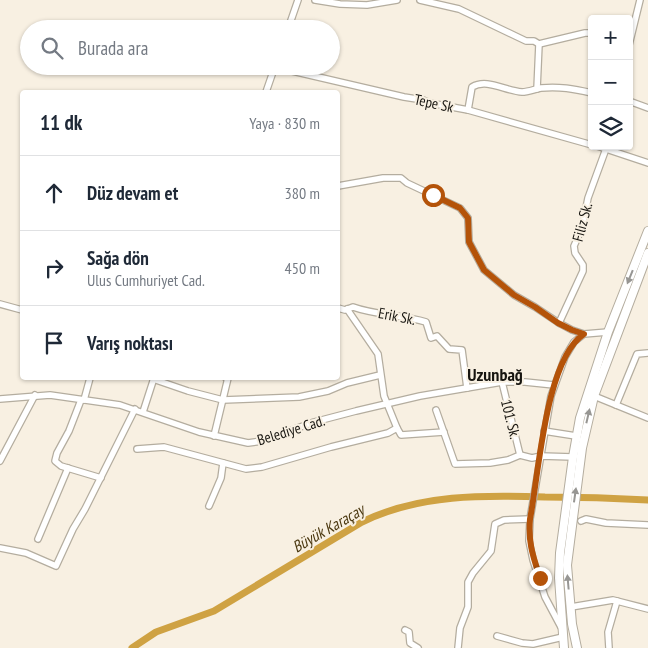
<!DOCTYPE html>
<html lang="tr">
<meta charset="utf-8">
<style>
:root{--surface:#fff;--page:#f2f2f3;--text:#1f2937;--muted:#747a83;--line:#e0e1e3}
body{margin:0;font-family:"PT Sans Narrow",sans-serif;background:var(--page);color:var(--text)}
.controls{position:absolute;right:15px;top:15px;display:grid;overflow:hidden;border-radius:5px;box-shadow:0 1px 4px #0004}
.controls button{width:45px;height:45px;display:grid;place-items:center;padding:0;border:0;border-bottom:1px solid var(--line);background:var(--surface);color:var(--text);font:25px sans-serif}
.stop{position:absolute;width:15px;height:15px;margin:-11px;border:4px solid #b45309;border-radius:50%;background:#fff}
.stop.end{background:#b45309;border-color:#fff;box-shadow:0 1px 5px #0008}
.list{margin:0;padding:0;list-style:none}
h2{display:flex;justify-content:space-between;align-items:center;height:65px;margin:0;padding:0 20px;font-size:21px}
h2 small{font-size:16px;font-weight:400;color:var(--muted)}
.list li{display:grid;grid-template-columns:32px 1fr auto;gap:15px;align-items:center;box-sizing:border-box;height:75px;padding:0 20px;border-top:1px solid var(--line)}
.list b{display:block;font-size:19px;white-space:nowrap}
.list p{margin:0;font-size:16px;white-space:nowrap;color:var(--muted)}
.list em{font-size:16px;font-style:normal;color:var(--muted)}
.icon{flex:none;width:28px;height:28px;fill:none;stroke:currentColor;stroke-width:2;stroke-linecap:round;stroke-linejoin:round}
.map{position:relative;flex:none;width:648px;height:648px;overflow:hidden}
.search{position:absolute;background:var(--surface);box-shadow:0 1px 4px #0004;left:20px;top:20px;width:320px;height:55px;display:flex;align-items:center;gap:12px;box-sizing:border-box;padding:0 18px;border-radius:28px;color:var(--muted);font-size:19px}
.panel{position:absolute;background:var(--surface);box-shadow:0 1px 4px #0004;left:20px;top:90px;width:320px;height:290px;border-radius:5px}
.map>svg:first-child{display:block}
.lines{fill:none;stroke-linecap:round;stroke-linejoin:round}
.river{stroke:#cfa243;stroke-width:7}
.minor-casing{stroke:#b4ad9f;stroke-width:8}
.highway-casing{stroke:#b4ad9f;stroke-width:10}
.minor{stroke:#fff;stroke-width:5.5}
.highway{stroke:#fff;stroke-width:8}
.oneway{fill:#979693}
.route{stroke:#b45309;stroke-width:6}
.labels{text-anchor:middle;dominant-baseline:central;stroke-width:4;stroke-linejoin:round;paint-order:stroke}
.street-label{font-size:15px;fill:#171510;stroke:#f8f0e2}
.water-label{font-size:16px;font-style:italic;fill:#4a370f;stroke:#f8f0e2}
.quarter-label{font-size:18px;font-weight:bold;fill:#171510;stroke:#f8f0e2}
</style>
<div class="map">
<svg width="648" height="648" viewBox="0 0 648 648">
<rect width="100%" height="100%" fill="#f8f0e2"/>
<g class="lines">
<path class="river" d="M132 648 156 632 214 611 362 522C419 494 484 495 545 497 580 497 614 498 648 500"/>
<g class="minor-casing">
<g id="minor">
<polyline points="315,0 340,4 367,5 397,0"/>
<polyline points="420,0 459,9 526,41 534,41 539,44 585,33 592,33"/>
<polyline points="288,29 298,0"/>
<polyline points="629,45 640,0"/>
<polyline points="275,67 404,97 423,100 430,103 468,110 592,145"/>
<polyline points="537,89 539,44"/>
<polyline points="266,92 275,66"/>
<polyline points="629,101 648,108"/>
<path d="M468 110 472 87C487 78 505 91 522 92 528 92 535 89 541 88 559 86 574 89 592 93"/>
<polyline points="597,146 648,163"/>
<polyline points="338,186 383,178 401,178 407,183 460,208 468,218 469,242 484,270 514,295 535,307 559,323 572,330 584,334"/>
<polyline points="0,304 22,310"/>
<path d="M338 308 345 310 353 307C375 315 402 315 426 322L431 338 437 336 449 349 462 350 467 388"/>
<polyline points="559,323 583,271 583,265 575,253 574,246 582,228 588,198 607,146"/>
<polyline points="153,379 188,391 223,400 299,397 328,391 347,383 380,375"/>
<polyline points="502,382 520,455"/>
<polyline points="594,396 648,418"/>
<polyline points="0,399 50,395 120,405 199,432 248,443 262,441 314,422 356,411 420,396 502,382 525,382 554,385"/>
<polyline points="81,400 69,431 57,453 55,461 61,466 101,478"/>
<polyline points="84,400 90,378"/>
<polyline points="616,405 637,354 648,353"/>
<polyline points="436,410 455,464 490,463 508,460 520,455 532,458 541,456 573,457"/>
<polyline points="143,412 154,378"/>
<polyline points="397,428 401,435 444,432"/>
<polyline points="544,431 576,436"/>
<polyline points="214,436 228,378 226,378"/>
<polyline points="137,449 164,447 246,469 262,467 331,447 388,433 397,428 384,396 378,354 347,309"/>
<polyline points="0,461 35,395"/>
<polyline points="209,506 221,478 223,463"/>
<polyline points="581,521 586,519 606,523 648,525"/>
<polyline points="38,539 68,468"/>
<polyline points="0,548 26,553 56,566 73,529 85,509 135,409"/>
<polyline points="571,607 613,600 648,609"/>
<polyline points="561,627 545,597 533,560 529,541 530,519 551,396 565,357 574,342 584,334 608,332"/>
<polyline points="405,630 409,632 410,643 418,648"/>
<polyline points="497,636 522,643 533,644 563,637"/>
<polyline points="458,648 460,628 468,607 468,582 473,573 491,551 495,524 504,520 530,519"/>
<polyline points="609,648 608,632 617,601"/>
</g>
</g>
<g class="highway-casing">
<g id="highway">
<polyline points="564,648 559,578 560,553 573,457 580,418 608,332 648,231"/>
<polyline points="577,648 572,624 567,565 582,448 594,396 648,253"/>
</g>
</g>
<use href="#minor" class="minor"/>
<use href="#highway" class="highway"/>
</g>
<defs><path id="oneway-solid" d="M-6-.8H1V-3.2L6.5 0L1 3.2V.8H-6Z" transform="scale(1.25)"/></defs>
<g class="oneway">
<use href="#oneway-solid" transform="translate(630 277) rotate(112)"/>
<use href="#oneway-solid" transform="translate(588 416) rotate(-77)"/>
<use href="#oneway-solid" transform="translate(575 495) rotate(-82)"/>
<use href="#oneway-solid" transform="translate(568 582) rotate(-95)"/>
</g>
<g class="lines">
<path class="route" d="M433 195 460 208 468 218 469 242 484 270 514 295 535 307 558 323 572 330 584 334C545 360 539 474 530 519 528 543 533 556 540 578"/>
</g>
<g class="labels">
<g class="street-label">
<text transform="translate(434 103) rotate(12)">Tepe Sk</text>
<text transform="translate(582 222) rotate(-75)">Filiz Sk.</text>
<text transform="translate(397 316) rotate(11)">Erik Sk.</text>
<text transform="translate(511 419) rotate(76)">101. Sk.</text>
<text transform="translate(291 430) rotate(-17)">Belediye Cad.</text>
</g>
<g class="water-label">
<text transform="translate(328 528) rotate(-30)">Büyük Karaçay</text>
</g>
<g class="quarter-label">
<text x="495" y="374">Uzunbağ</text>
</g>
</g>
</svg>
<div class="controls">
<button>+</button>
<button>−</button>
<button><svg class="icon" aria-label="layers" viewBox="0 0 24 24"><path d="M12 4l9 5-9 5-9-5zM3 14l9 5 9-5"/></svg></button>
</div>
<div class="stop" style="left:433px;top:195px"></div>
<div class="stop end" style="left:540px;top:578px"></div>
<div class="search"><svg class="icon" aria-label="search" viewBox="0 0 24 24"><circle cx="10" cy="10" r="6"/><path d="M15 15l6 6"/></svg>Burada ara</div>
<section class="panel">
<h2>11 dk<small>Yaya · 830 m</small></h2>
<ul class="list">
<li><svg class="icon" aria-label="ahead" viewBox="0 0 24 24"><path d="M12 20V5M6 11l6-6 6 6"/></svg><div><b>Düz devam et</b></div><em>380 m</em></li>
<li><svg class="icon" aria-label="right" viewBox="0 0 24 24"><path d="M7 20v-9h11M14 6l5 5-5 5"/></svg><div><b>Sağa dön</b><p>Ulus Cumhuriyet Cad.</p></div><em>450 m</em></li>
<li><svg class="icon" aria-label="arrive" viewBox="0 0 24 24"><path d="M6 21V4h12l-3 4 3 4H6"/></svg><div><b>Varış noktası</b></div></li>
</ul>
</section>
</div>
